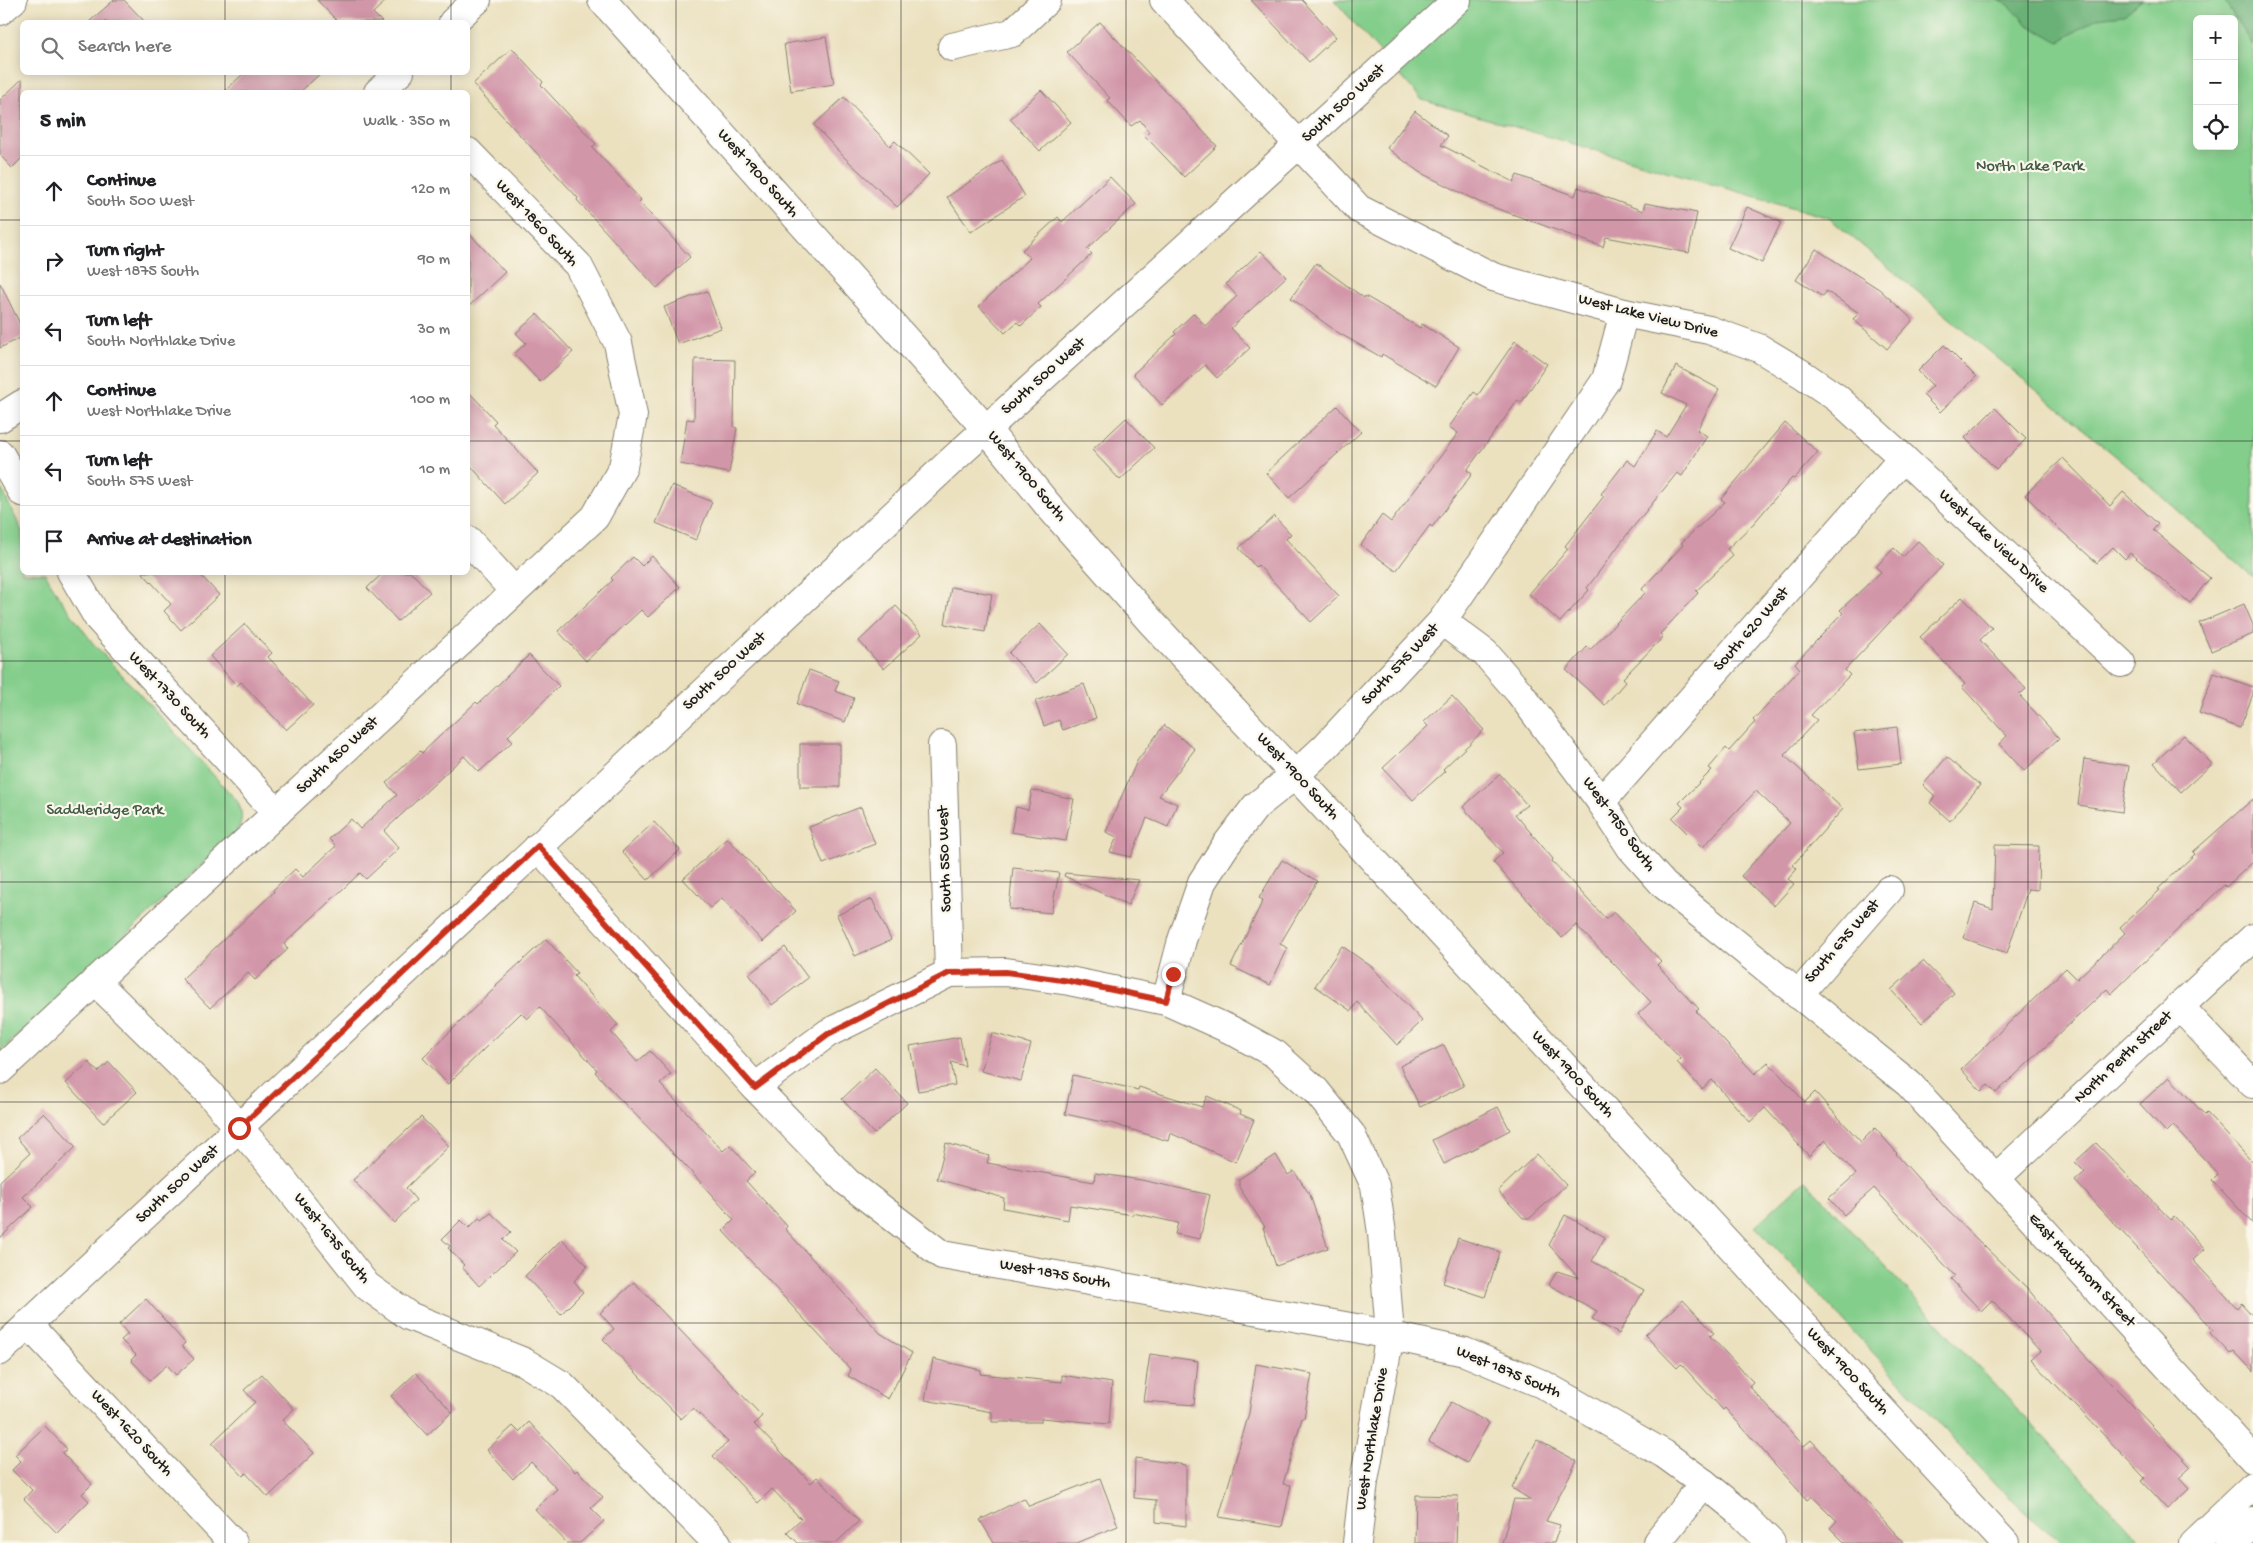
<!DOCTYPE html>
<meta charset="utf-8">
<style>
:root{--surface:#fff;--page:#f2f2f2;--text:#202124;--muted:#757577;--line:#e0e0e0}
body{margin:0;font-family:"Gochi Hand",sans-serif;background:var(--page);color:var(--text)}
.controls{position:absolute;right:15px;top:15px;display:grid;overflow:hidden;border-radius:8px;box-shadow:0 2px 12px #0003}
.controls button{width:45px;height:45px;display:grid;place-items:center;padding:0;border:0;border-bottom:1px solid var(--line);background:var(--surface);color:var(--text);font:25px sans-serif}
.stop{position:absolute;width:15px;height:15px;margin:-11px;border:4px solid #c8321e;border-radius:50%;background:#fff}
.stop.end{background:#c8321e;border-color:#fff;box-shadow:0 1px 5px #0008}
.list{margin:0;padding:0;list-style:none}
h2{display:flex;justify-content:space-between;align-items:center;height:65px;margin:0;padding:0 20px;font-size:21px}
h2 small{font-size:16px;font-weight:400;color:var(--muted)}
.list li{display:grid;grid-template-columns:32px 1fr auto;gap:15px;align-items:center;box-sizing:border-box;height:70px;padding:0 20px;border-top:1px solid var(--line)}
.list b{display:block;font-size:19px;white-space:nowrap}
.list p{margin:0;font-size:16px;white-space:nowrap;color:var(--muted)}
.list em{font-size:16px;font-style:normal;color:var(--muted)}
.icon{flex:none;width:28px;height:28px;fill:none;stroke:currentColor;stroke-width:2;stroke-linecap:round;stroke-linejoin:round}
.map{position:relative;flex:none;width:2253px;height:1543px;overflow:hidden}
.search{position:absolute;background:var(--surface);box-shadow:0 2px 12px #0003;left:20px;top:20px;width:450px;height:55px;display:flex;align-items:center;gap:12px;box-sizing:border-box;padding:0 18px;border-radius:8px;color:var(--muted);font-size:19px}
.panel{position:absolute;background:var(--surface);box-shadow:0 2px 12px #0003;left:20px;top:90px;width:450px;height:485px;border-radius:8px}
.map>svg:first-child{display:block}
.green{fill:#84ce8b;stroke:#507554;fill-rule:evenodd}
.forest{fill:#6bb177;stroke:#44664a}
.building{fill:#d296a9}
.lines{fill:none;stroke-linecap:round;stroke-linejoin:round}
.minor-casing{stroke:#847e6e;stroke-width:30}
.minor{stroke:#fff;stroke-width:28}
.route{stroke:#c8321e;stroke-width:6}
.grid{fill:none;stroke:#1c1c1c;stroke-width:1;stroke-opacity:0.55}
.labels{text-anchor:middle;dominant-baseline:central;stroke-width:4.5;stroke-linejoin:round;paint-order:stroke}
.street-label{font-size:16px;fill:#1c1c1c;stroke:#fbf7ec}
.park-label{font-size:16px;fill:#405a43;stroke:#fbf7ec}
</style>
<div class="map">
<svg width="2253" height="1543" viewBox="0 0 2253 1543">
<rect width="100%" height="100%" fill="#fbf7ec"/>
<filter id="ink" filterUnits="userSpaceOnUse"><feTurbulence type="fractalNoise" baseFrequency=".02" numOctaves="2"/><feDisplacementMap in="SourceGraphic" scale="10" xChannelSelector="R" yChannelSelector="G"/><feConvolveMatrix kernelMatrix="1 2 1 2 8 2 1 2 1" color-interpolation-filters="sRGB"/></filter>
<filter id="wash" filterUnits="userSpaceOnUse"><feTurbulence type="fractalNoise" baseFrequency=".0096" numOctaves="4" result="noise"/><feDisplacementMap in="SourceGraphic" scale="20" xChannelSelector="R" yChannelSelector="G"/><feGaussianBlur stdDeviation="1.12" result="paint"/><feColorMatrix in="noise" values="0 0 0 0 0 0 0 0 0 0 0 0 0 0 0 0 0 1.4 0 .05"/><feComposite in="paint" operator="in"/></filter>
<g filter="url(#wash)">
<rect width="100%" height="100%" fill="#ebe1bf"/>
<g class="green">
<path d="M1334 0H2247L2253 11V577L2130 468 1829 218 1422 100ZM2197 19H2234V146H2197Z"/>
<path d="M0 486 22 531V572L45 573 61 600 92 642 238 802C243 814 243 821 236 833L0 1052Z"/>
<polygon points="1805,1180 2142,1543 2063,1543 2041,1527 1999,1488 1755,1226"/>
</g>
<g class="forest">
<polygon points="1998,0 2142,0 2124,15 2097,18 2059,42 2027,24 2009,5"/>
<polygon points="2224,0 2253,0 2253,46"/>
</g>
<g id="blocks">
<g class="building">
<polygon points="114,0 124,0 145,22 89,22"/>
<polygon points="317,0 387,0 373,13 382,22 338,22"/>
<polygon points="1251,0 1302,0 1336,37 1309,62"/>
<polygon points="1100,22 1217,146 1184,177 1145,136 1149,132 1140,120 1131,126 1107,100 1110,98 1067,52"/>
<polygon points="826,37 834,84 791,91 784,44"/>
<polygon points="512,48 543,82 541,85 596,144 592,147 641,200 639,202 690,257 657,288 577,200 578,198 473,84"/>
<polygon points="245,72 322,72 300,92 224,92"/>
<polygon points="22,79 22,158 12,168 0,155 0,100"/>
<polygon points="1041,90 1071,122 1040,151 1010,119"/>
<polygon points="844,97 890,146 895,141 929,174 897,207 843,156 814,125"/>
<polygon points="1415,111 1448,136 1441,145 1514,182 1517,175 1575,196 1578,187 1643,211 1645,203 1697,213 1689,253 1606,237 1603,247 1479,202 1419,172 1387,148"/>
<polygon points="1002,160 1025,196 971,232 947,197"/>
<polygon points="1110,177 1136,204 1087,249 1092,254 1038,304 1041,307 1021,326 1017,322 1005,333 979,306 1030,258 1022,250 1058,217 1062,222"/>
<polygon points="1747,207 1781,222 1762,263 1728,248"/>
<polygon points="468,232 505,272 468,307"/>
<polygon points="1816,249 1879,289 1913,320 1887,349 1853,319 1859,313 1826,291 1823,297 1796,280"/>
<polygon points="1261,251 1286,277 1231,328 1250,348 1217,378 1205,365 1162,405 1133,374 1176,334 1174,332 1194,313 1205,326 1237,296 1226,284"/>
<polygon points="1316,263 1364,298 1365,296 1420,328 1422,324 1459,347 1436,386 1382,354 1381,357 1337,332 1291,298"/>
<polygon points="0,283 22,328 22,337 0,348"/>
<polygon points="707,291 721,328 678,344 664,307"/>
<polygon points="537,314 573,352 540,382 514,354 526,343 516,333"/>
<polygon points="1515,341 1547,364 1521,403 1518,400 1467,470 1472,474 1432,527 1430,525 1396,571 1361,545 1382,515 1391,522 1458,433 1449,427 1474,392 1478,395"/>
<polygon points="1944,345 1976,377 1940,412 1923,395 1933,386 1918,371"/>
<polygon points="695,359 735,360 734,427 737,428 729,473 680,464 687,419 694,420"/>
<polygon points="1676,366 1719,389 1697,430 1707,436 1682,476 1677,473 1625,537 1587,588 1589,590 1560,622 1529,594 1568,549 1565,546 1604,496 1601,494 1627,460 1635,466 1657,431 1666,437 1686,405 1662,393"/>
<polygon points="468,391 496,421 493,424 538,473 505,504 468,463"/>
<polygon points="1337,406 1361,432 1289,498 1266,473"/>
<polygon points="1995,408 2026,439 1996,469 1965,438"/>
<polygon points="1126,418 1154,448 1120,480 1092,450"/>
<polygon points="1785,423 1818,452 1794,479 1792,478 1754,523 1727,549 1733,556 1696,591 1698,593 1660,634 1663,637 1623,678 1626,681 1605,705 1566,670 1587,647 1590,650 1645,593 1642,589 1683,545 1681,543 1725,502 1721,499"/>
<polygon points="2063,458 2110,506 2123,492 2158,524 2153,530 2210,578 2190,603 2130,553 2125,559 2113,547 2097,563 2056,526 2025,495"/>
<polygon points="672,485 712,502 696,540 656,523"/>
<polygon points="1274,516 1291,534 1286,539 1339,596 1311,622 1258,565 1256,567 1239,548"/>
<polygon points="1918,541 1943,565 1845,670 1850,675 1811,715 1817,720 1784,755 1843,809 1793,865 1797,869 1788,879 1794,884 1774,906 1741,876 1790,823 1756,791 1702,848 1672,818 1683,807 1679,803 1712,770 1709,768 1726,748 1729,751 1755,722 1753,720 1800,669 1795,663 1843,613 1840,610 1881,572 1876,567 1894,548 1903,557"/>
<polygon points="652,556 680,587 648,617 641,610 586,661 558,631 613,580 611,578 633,557 642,566"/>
<polygon points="142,572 198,572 219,595 181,630 164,611 171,604"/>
<polygon points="384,572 411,572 430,592 398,621 367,588"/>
<polygon points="951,587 992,594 985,632 945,624"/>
<polygon points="1962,597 1992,628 1980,640 2026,689 2019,695 2059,738 2024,771 1999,744 2007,736 1962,687 1965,684 1920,637"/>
<polygon points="2244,604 2253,625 2253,634 2211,651 2199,623"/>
<polygon points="896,606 922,634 884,669 859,641"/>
<polygon points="245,624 272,653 268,657 313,705 286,730 241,682 237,686 210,656"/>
<polygon points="1040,624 1068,654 1037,683 1009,653"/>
<polygon points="529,655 559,686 508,736 513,741 479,772 464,756 384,831 399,848 366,879 360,873 284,944 288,949 255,980 248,973 210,1008 182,979 274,892 273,890 295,869 303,877 336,846 329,839 351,819 360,829 397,795 386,783 420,751 422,753 476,702 478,704"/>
<polygon points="809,670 839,681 835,691 854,698 845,722 797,704"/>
<polygon points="2214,673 2253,687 2253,694 2240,728 2199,713"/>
<polygon points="1084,684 1096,718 1063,730 1059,720 1044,726 1035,701"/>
<polygon points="1452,696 1484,730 1443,769 1445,771 1413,800 1383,768 1428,726 1424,722"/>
<polygon points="1164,725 1195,749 1159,796 1177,804 1168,827 1147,818 1131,857 1110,852 1117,837 1106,832 1137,761"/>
<polygon points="1897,727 1901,764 1859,769 1854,733"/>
<polygon points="2184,735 2212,764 2181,792 2154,763"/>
<rect x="800" y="744" width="40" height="43"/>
<polygon points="1947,757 1980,785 1950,821 1930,803 1935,796 1923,785"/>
<polygon points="2084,759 2129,766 2122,812 2078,805"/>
<polygon points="1500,774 1527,805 1515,814 1553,859 1552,861 1606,919 1614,912 1661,961 1657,965 1699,1009 1696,1011 1755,1074 1768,1062 1805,1102 1815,1092 1861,1142 1875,1128 1897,1153 1896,1154 1945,1208 2027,1288 2077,1347 2191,1467 2179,1478 2189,1489 2167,1509 2141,1481 2145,1478 2031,1359 2040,1351 1992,1300 1981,1311 1951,1279 1955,1276 1874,1188 1844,1215 1829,1198 1856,1174 1825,1140 1809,1156 1765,1108 1750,1122 1712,1080 1702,1089 1677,1062 1681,1059 1638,1014 1651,1002 1576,925 1562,938 1493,862 1503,853 1463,807"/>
<polygon points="1032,790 1074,799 1066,841 1011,832 1016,807 1028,810"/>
<polygon points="2253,799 2253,862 2226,887 2224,885 2111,994 2107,989 1996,1093 1988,1085 1981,1091 1961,1069 2066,968 2077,979 2125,933 2120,927 2160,890 2158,889 2195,854 2193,852"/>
<polygon points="861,807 875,844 823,864 809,827"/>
<polygon points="654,822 680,850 648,880 622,852"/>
<polygon points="727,838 796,911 763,942 722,898 710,908 683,879"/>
<polygon points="1995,845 2039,846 2038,890 2028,889 2007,953 1963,938 1975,903 1993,909"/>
<polygon points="1282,860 1317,881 1280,944 1288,948 1270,985 1231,966 1263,900 1259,898"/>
<polygon points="1013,868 1059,873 1051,913 1009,909"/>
<polygon points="1065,873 1139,880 1128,905 1064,876"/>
<polygon points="872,899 891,940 855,956 837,915"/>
<polygon points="546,939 577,973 574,976 618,1025 611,1032 637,1062 650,1051 671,1074 660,1084 723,1151 730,1145 755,1173 746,1181 787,1226 785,1229 880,1333 912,1353 888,1399 848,1376 851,1370 723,1231 734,1220 685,1165 616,1095 595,1072 597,1070 540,1007 527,1019 521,1013 448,1084 423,1058 497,986 496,985"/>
<polygon points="1342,946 1372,967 1422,1021 1397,1045 1357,1002 1351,1011 1315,986"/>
<polygon points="785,947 808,978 772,1005 749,974"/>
<polygon points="1923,961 1954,993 1922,1023 1891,990"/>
<polygon points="992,1033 1031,1044 1021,1081 981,1071"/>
<polygon points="960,1037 965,1066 951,1062 955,1085 918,1091 910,1046"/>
<polygon points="1444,1045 1464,1086 1420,1107 1400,1066"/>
<polygon points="89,1062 98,1072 109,1062 137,1092 103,1123 66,1083"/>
<polygon points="875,1068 907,1103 874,1134 842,1099"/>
<polygon points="1073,1075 1138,1090 1139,1087 1202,1107 1207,1096 1241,1111 1240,1114 1254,1120 1236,1162 1170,1133 1168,1141 1107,1122 1107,1123 1065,1114"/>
<polygon points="2169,1077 2205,1115 2207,1113 2253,1163 2253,1224 2212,1180 2218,1174 2173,1125 2166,1132 2140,1104"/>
<polygon points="1498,1107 1510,1130 1444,1164 1432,1140"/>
<polygon points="44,1113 76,1147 23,1197 33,1207 0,1238 0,1181 30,1153 17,1138"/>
<polygon points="421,1117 449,1146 406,1188 416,1200 394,1223 353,1180"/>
<polygon points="946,1143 989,1156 987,1163 1094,1182 1095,1173 1141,1180 1210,1195 1200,1239 1175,1234 1178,1223 1133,1213 1133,1215 1070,1205 1068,1220 1003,1208 1004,1198 937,1179"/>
<polygon points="2096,1143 2171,1220 2174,1216 2205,1249 2193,1260 2237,1308 2241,1303 2253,1316 2253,1371 2234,1351 2230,1354 2210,1333 2213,1330 2075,1181 2085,1172 2075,1162"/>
<polygon points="1537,1154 1566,1185 1530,1218 1523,1218 1498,1191"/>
<polygon points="1276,1155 1288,1175 1294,1171 1310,1195 1328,1248 1276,1266 1263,1227 1265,1227 1239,1187 1239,1179"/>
<polygon points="491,1213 511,1232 503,1240 516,1252 479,1286 462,1267 464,1265 448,1248 450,1246 442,1239 461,1220 469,1228 479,1218 482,1220"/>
<polygon points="1565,1215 1605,1237 1592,1261 1644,1290 1619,1334 1592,1319 1597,1311 1549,1285 1557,1271 1579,1278 1549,1245"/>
<polygon points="1458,1238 1500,1252 1485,1297 1443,1283"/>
<polygon points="562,1239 588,1266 574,1281 583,1292 561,1314 525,1276"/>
<polygon points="634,1282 762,1416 754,1424 811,1483 817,1477 859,1521 836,1543 798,1543 787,1532 801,1519 772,1489 758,1503 713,1456 728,1442 693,1408 681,1419 603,1339 614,1329 600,1313"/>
<polygon points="146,1299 185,1343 182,1346 194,1359 176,1375 167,1365 150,1380 131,1360 136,1355 121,1340 128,1334 119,1324"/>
<polygon points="1683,1300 1714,1333 1710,1336 1753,1382 1749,1386 1804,1446 1811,1440 1904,1543 1845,1543 1830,1528 1837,1521 1812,1496 1807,1500 1725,1408 1723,1410 1681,1364 1677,1368 1645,1335"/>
<polygon points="1150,1354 1198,1361 1194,1405 1143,1401"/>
<polygon points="933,1359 981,1370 980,1374 1062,1382 1062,1375 1112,1383 1109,1424 1041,1418 1041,1422 992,1422 992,1412 925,1400"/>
<polygon points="1256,1364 1312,1374 1304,1418 1302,1418 1283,1484 1291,1485 1282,1527 1219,1517 1249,1413"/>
<polygon points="416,1373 452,1412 427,1435 391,1396"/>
<polygon points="262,1374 294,1409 282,1420 314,1453 268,1497 246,1473 243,1476 212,1443 255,1402 244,1390"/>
<polygon points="1451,1402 1489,1423 1467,1463 1429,1442"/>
<polygon points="529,1422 575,1472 577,1470 603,1497 591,1508 604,1521 580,1543 567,1543 535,1509 557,1489 531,1462 513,1479 487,1450 513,1426 519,1432"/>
<polygon points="45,1426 67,1449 62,1453 92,1484 82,1494 89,1501 57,1533 24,1499 32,1490 12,1470 21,1461 15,1455"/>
<polygon points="1537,1440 1577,1461 1546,1521 1560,1525 1554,1543 1502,1543 1514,1499 1531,1500 1512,1488"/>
<polygon points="1135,1458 1186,1465 1186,1526 1156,1522 1156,1500 1134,1498"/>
<polygon points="1100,1478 1118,1526 1077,1543 994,1543 980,1520 1024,1498 1029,1506"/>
<polygon points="1416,1495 1458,1496 1456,1543 1415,1543"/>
</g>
</g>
</g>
<g filter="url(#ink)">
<use href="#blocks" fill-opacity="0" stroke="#847e6e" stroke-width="1"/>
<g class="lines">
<g class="minor-casing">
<g id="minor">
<polyline points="602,0 986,429 1047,504 1153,624 1295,775 2005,1543"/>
<polyline points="1164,0 1359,209 1493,277 1624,313 1709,330 1759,348 1802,374 1837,398 1903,458 2121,663"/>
<polyline points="0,11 13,0"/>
<polyline points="453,22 477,0"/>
<polyline points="952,47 1012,33 1047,0"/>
<polyline points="378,92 400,72"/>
<polyline points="0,418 22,404"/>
<polyline points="0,454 22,492"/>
<polyline points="468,540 514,591"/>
<polyline points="71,572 98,618 277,813"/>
<polyline points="1442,621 1485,653 1519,692 1601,802 1631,848 1664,885 1909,1084 2253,1459"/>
<polyline points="942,745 949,973"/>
<polyline points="1601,802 1903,458"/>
<polyline points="538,847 755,1087 847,1182 942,1255 1356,1328 1465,1352 1542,1384 1664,1454 1704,1483"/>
<polyline points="95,981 209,1093 267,1160 367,1286 409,1316 524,1362 562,1385 717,1543"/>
<polyline points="1798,995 1889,890"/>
<polyline points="1166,1001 1182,940 1202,882 1226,845 1256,806 1295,775 1325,747 1442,621 1606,380 1624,313"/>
<polyline points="2179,1006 2253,1084"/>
<polyline points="0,1070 595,517 623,467 633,415 618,343 578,265 468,152"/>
<polyline points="755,1087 828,1033 949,973 1006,972 1069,981 1166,1001 1231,1030 1275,1054 1316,1091 1351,1134 1375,1186 1382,1233 1390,1334 1364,1481 1357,1543"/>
<polyline points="1995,1179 2253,938"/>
<polyline points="28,1324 233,1543"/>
<polyline points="0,1351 949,463 1457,0"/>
<polyline points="1657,1542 1704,1483 1741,1513 1771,1543"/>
<polyline points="2193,1543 2253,1486"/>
<polyline points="2230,1543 2253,1522"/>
</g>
</g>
<use href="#minor" class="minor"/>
</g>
</g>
<g class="lines" filter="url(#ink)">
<polyline class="route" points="239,1128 538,846 755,1088 828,1034 949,973 1006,972 1069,981 1166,1001 1173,974"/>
</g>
<path class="grid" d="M225 0V22M451 0V22M676 0V1543M901 0V1543M1126 0V1543M1352 0V1543M1577 0V1543M1802 0V1543M2028 0V1543M225 72V92M451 72V92M0 220H22M468 220H2253M0 441H22M468 441H2253M225 572V1543M451 572V1543M0 661H2253M0 882H2253M0 1102H2253M0 1323H2253"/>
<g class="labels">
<g class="street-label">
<text transform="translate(1344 104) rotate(-43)">South 500 West</text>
<text transform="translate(757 174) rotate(48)">West 1900 South</text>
<text transform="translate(536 224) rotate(47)">West 1860 South</text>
<text transform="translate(1648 317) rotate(14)">West Lake View Drive</text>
<text transform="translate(1044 377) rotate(-42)">South 500 West</text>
<text transform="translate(1026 477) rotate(50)">West 1900 South</text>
<text transform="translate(1993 542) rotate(43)">West Lake View Drive</text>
<text transform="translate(1752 630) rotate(-49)">South 620 West</text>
<text transform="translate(1401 665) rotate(-47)">South 575 West</text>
<text transform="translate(725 672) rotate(-43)">South 500 West</text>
<text transform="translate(169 696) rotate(47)">West 1730 South</text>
<text transform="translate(338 756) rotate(-43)">South 450 West</text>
<text transform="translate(1297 777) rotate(47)">West 1900 South</text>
<text transform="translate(1618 825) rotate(54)">West 1950 South</text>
<text transform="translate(946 859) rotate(-92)">South 550 West</text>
<text transform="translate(1843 942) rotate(-49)">South 675 West</text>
<text transform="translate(2124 1058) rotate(-43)">North Perth Street</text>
<text transform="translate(1572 1075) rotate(47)">West 1900 South</text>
<text transform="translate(178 1185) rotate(-43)">South 500 West</text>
<text transform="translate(331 1239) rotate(51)">West 1675 South</text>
<text transform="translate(2081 1271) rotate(47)">East Hawthorn Street</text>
<text transform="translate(1055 1275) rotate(10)">West 1875 South</text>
<text transform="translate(1847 1372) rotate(47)">West 1900 South</text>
<text transform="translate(1508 1373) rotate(23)">West 1875 South</text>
<text transform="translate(131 1434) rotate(47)">West 1620 South</text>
<text transform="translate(1373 1439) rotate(-81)">West Northlake Drive</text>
</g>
<g class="park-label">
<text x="2030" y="167">North Lake Park</text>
<text x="105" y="811">Saddleridge Park</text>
</g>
</g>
</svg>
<div class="controls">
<button>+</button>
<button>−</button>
<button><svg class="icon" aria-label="locate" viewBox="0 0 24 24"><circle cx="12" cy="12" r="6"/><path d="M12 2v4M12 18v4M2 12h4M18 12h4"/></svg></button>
</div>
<div class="stop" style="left:239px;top:1128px"></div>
<div class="stop end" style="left:1173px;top:974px"></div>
<div class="search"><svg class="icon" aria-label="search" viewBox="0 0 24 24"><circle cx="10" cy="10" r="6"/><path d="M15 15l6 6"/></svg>Search here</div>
<section class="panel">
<h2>5 min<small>Walk · 350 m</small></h2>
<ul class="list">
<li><svg class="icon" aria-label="ahead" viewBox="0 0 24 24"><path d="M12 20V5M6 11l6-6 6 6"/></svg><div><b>Continue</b><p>South 500 West</p></div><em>120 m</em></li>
<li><svg class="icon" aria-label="right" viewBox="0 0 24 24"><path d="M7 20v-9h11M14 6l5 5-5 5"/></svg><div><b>Turn right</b><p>West 1875 South</p></div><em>90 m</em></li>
<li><svg class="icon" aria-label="left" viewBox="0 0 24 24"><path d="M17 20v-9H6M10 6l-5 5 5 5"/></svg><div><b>Turn left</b><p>South Northlake Drive</p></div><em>30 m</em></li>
<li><svg class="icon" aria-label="ahead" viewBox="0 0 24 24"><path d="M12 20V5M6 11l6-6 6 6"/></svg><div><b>Continue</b><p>West Northlake Drive</p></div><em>100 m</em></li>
<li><svg class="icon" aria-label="left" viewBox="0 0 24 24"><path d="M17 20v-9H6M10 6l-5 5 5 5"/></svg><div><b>Turn left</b><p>South 575 West</p></div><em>10 m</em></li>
<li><svg class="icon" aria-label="arrive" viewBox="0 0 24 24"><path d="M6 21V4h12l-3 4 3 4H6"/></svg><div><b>Arrive at destination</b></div></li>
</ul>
</section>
</div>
